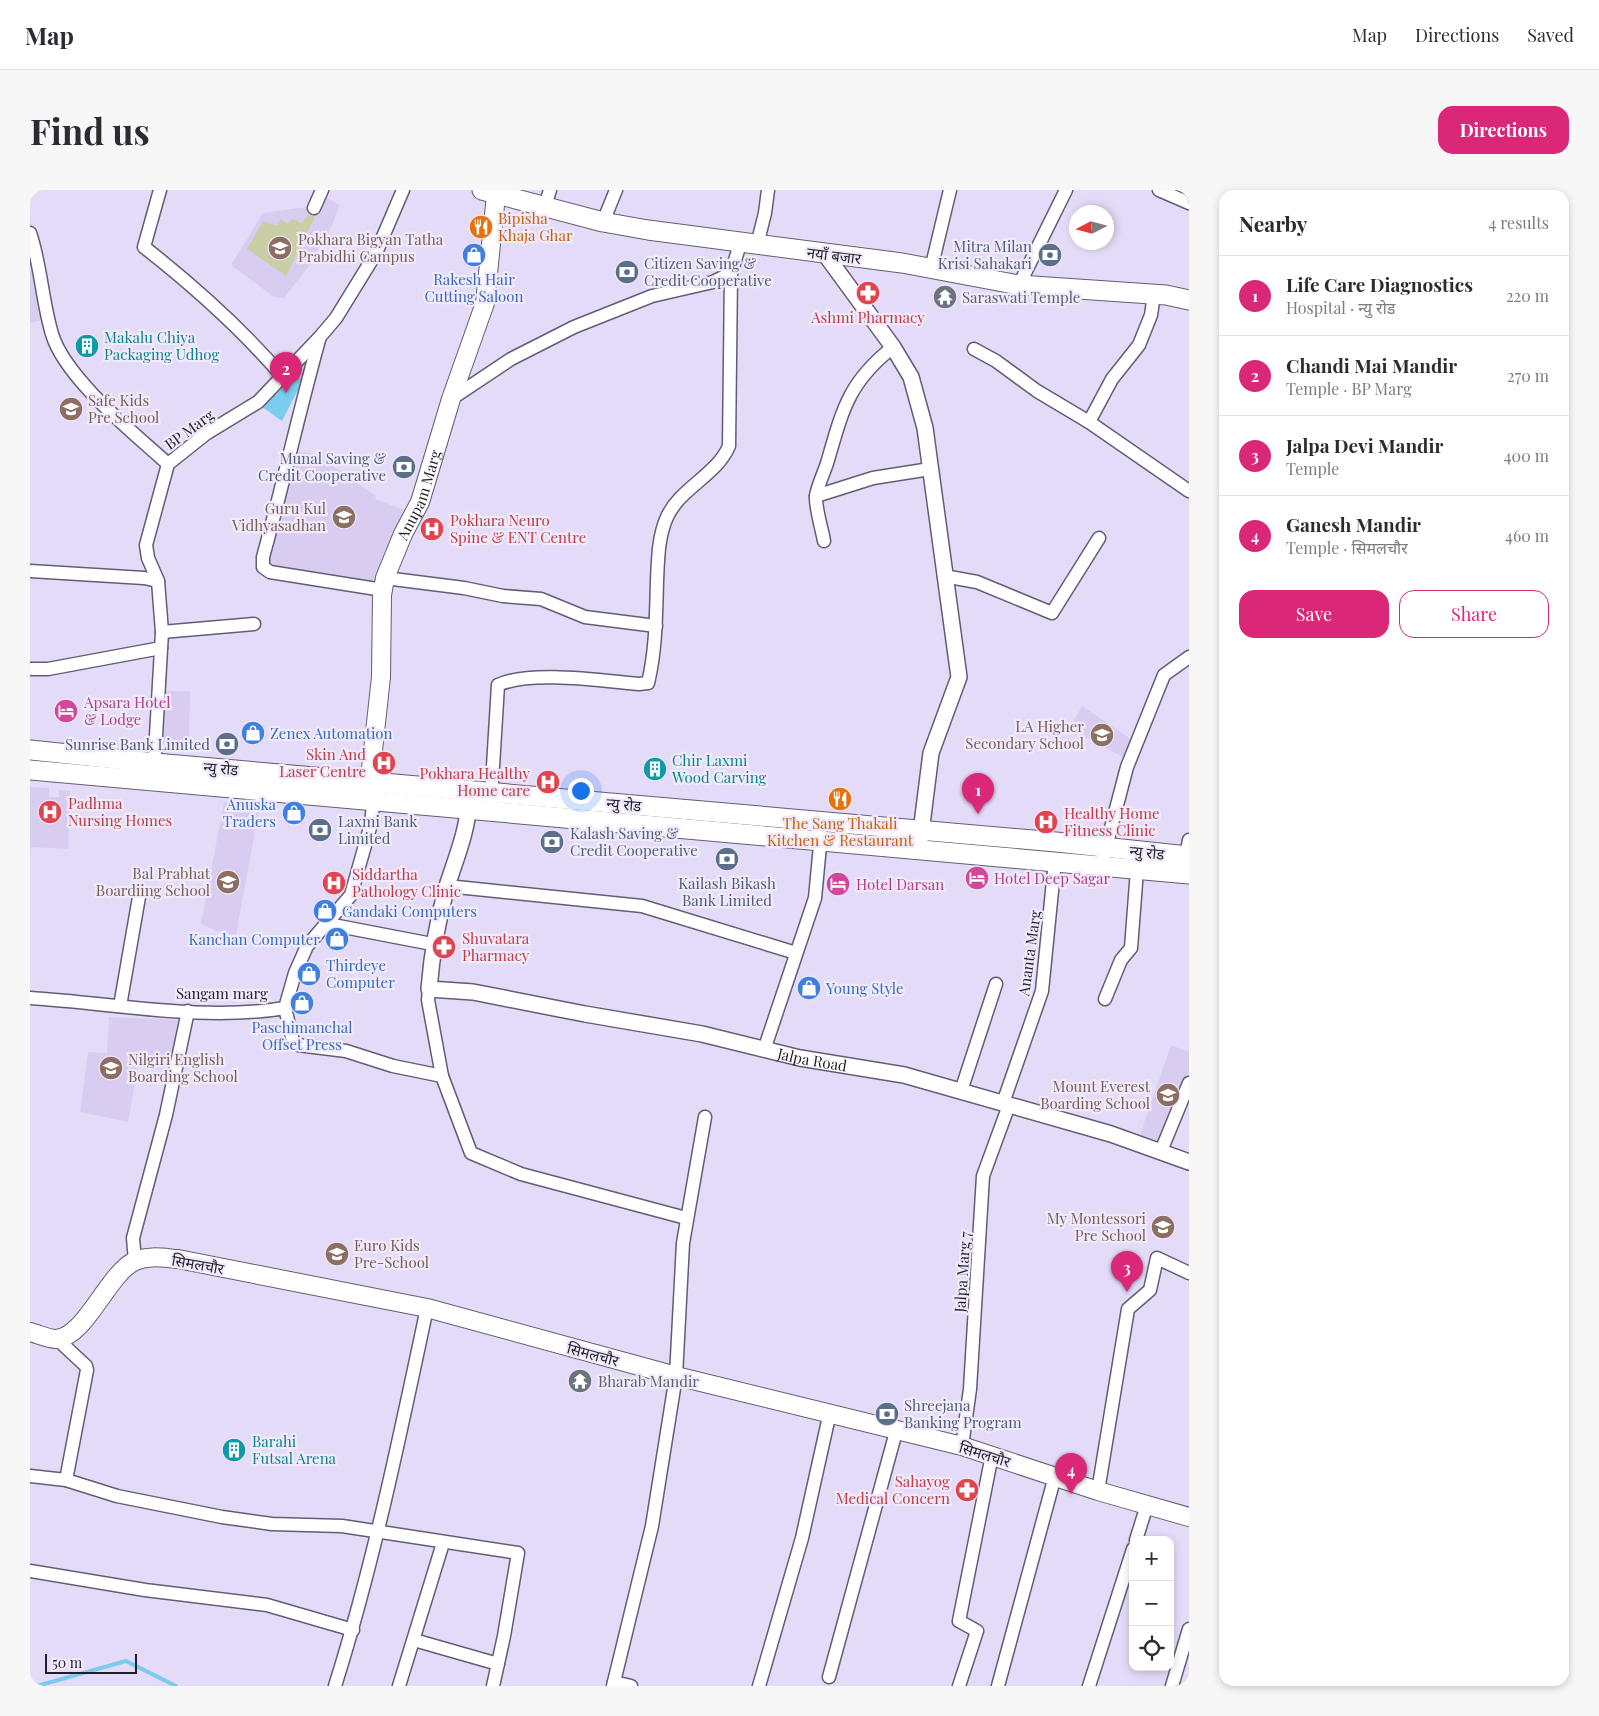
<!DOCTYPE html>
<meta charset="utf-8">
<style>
:root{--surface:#fff;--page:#f7f7f7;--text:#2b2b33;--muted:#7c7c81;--line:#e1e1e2;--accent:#db2777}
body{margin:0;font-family:"Playfair Display","Noto Sans Devanagari",serif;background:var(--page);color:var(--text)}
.controls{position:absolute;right:15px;bottom:15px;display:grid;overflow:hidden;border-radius:10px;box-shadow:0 2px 8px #0003}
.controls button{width:45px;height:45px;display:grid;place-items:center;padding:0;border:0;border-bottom:1px solid var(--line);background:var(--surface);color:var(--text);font:25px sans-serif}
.compass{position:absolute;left:1039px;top:15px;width:45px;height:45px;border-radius:50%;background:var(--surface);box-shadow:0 2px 8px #0003;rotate:264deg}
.scale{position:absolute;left:15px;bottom:12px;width:92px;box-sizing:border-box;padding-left:5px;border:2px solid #211e28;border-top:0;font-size:14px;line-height:18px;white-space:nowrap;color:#211e28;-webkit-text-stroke:4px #f0eafc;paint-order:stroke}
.you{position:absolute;left:550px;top:600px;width:18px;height:18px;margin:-12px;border:4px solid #fff;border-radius:50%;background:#1a73e8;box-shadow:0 0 0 8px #1a73e833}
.badge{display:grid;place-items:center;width:32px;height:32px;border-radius:50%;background:var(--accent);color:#fff;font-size:16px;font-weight:700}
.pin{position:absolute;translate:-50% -41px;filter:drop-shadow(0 1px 2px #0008)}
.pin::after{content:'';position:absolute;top:26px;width:18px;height:15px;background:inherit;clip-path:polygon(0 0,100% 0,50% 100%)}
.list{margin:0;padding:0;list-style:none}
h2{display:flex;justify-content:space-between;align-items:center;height:65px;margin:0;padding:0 20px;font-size:21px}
h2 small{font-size:16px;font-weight:400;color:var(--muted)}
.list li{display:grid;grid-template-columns:32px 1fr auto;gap:15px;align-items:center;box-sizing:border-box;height:80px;padding:0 20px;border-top:1px solid var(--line)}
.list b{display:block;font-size:19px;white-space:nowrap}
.list p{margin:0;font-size:16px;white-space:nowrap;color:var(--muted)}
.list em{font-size:16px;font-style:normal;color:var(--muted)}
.actions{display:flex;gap:10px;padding:15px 20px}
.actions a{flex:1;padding:11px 0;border:1px solid var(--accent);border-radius:15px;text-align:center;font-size:18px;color:var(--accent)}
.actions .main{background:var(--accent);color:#fff}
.icon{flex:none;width:28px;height:28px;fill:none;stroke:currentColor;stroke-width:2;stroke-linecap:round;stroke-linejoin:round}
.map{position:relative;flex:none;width:1159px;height:1496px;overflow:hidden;border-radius:15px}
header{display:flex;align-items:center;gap:30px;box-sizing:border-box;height:70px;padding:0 25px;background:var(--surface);border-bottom:1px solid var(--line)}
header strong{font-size:24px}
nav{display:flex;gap:28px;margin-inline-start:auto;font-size:18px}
.intro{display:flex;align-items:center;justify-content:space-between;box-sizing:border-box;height:120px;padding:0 30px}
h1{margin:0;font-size:35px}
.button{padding:12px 22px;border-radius:15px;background:var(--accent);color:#fff;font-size:18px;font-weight:700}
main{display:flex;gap:30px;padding:0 30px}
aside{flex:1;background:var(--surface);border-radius:15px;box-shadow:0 2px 8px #0003}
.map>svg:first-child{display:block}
.built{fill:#d8cdf0}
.green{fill:#cacea4}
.water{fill:#7ccded}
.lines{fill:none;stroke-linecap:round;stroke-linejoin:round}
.stream{stroke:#7ccded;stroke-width:4}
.minor-casing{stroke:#645c75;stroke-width:15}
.tertiary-casing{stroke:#645c75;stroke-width:18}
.secondary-casing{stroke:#645c75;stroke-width:20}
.primary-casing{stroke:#645c75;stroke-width:21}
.minor{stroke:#fff;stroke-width:12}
.tertiary{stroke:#fff;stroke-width:15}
.secondary{stroke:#fff;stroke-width:18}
.primary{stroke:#fff;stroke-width:19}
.labels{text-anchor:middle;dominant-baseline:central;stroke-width:4.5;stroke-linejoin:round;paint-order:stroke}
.food-label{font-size:15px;fill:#c56008;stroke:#f0eafc;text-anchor:start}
.education-label{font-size:15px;fill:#785e54;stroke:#f0eafc;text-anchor:end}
.service-label{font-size:15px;fill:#4e5e75;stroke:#f0eafc;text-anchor:start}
.street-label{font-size:15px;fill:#211e28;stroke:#f0eafc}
.shop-label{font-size:15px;fill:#366cbe;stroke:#f0eafc;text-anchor:start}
.worship-label{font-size:15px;fill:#5b616d;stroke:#f0eafc;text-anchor:start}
.health-label{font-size:15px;fill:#be3a42;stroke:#f0eafc;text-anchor:start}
.culture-label{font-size:15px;fill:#0d838f;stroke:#f0eafc;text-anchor:start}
.hotel-label{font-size:15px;fill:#b23c85;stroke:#f0eafc;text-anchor:start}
</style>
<header>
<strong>Map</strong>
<nav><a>Map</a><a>Directions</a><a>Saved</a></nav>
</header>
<div class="intro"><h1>Find us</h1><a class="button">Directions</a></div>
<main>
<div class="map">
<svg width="1159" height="1496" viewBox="0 0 1159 1496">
<rect width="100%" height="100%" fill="#e4dbf8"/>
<g class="built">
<polygon points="297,8 310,15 299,42 279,76 254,108 244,107 201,75 233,23 277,17 288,24"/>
<polygon points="0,33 8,49 21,128 0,133"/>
<polygon points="268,261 285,264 346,306 345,309 378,321 348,393 296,388 237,374"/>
<polygon points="134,501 160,501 159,557 134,556"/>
<polygon points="1052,516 1102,550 1095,568 1039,539"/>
<polygon points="0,597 19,598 19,607 29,607 29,600 40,601 38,659 1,657 0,661"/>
<polygon points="194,612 229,619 206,745 191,743 171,734"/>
<polygon points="79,827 151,830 144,880 108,877 98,932 50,922 58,862 77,863"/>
<polygon points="1141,855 1159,862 1159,890 1133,952 1110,945"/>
</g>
<polygon class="green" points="278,24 285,27 256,86 217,59 233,31 247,36 251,29 258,34 262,29 272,33"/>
<polygon class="water" points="265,185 273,190 252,231 231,216"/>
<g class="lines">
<polyline class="stream" points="7,1496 96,1471 146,1496"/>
<g class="minor-casing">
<g id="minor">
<path d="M130 0 114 57C165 97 211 138 253 187"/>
<polyline points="1129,0 1159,13"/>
<polyline points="515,16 520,0"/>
<polyline points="284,18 292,0"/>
<polyline points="573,32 586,0"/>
<path d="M0 43C11 75 12 111 22 144 35 188 104 243 138 274"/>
<polyline points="727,55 735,23 738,0"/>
<polyline points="901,79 920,0"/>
<polyline points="989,95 1036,0"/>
<path d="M289 150C269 222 253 295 233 367V377L240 382 353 400"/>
<polyline points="944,159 966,171 1007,201 1059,232 1159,301"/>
<polyline points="421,209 481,169 544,137 622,106 683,92 701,83"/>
<polyline points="1059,232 1082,189 1109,155 1121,125 1124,104"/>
<polyline points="786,306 843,288 900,279"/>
<path d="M794 351C792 339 785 317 786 306 788 294 795 281 798 270 813 218 819 192 863 157"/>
<polyline points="0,381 114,388 128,391"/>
<polyline points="914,386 947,392 1022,423 1069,348"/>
<polyline points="355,388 434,398 473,406 511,409 555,427 626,436"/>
<polyline points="132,442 224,434"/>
<polyline points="0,479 18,479 131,458"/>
<polyline points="124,580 132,442 128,391 118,368 116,355 138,274 177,243 228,212 289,148 306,128 346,63 373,0"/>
<path d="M461 609 468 495C500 480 573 491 609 494L618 493C626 460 626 425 627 391 628 370 628 347 637 327 650 298 687 285 699 256L701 83 711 51"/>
<polyline points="1156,666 1159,650"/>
<polyline points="1071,676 1097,577 1134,485 1159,467"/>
<polyline points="417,696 612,716 766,763"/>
<polyline points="298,734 402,754"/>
<polyline points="399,799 398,810 412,886 441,963 491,984 656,1028"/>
<path d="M0 808C83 813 173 832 255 818L265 783 277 756 321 705 341 634 344 605"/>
<polyline points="1075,809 1091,770 1101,758 1107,680"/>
<polyline points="90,816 109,707"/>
<polyline points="255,818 263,851 268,855 316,861 363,876 412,886"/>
<polyline points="734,860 785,708 791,645"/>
<polyline points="931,901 966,794"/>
<polyline points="973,913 1012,801 1025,671"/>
<polyline points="1131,961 1159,893"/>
<polyline points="105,1071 103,1048 136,925 158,821"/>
<polyline points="27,1149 56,1176 57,1180 36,1290"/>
<polyline points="932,1256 940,1199 953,986 979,915"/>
<polyline points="0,1286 36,1290 87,1306 192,1327 242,1334 312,1336 488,1363 474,1446 463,1496"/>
<polyline points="1068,1301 1098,1119 1120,1100 1127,1068 1159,1083"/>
<polyline points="1106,1350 1117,1315"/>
<polyline points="0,1381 115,1400 237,1415 323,1440"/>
<polyline points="384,1450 468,1474"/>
<polyline points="799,1487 867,1238"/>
<polyline points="584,1492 601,1496"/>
<path d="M305 1496C344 1372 370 1245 397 1118"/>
<polyline points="369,1496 413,1353"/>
<polyline points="583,1496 622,1336 646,1186 653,1053 675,927"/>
<polyline points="729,1496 772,1348 800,1222"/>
<polyline points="929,1496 947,1441 929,1431 962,1265"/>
<polyline points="968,1496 1025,1286"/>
<polyline points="1059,1496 1103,1359"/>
<polyline points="1142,1496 1159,1439"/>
</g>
</g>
<g class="tertiary-casing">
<g id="tertiary">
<polyline points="795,64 863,157 881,187 895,238 929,487 901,563 890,650"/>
<path id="s1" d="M439 610C438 640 426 668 417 696 407 732 402 762 399 799L443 802 555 824 672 844 770 868 874 885 1081 944 1159 972"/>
</g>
</g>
<g class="secondary-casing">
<g id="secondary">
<path id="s2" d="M338 606 351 487 352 405 355 388 373 344 390 312 421 209 455 113 466 5"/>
<path d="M0 1142C8 1144 18 1149 26 1149 56 1147 78 1083 105 1071 119 1065 134 1068 148 1069L397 1118 646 1186 932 1256 1068 1301 1159 1327"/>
</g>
</g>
<g class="primary-casing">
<g id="primary">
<polyline points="452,0 573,32 618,40 872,73 989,95 1136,105 1159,110"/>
<polyline points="0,560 125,573 1026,652 1159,666"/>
<polyline points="0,580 1159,684"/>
</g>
</g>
<use href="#minor" class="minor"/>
<use href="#tertiary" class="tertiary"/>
<use href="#secondary" class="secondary"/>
<use href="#primary" class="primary"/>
</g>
<defs>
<g id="restaurant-disc" transform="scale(1.25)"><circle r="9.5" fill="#e8710a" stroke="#f0eafc"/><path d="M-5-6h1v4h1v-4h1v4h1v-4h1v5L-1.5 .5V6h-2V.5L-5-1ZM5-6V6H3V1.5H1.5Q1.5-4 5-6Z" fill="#fff"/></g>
<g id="university-disc" transform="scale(1.25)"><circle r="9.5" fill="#8d6e63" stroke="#f0eafc"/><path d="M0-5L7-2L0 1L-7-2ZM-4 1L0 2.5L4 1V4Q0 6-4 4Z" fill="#fff"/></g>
<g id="shop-disc" transform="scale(1.25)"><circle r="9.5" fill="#3f7fe0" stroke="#f0eafc"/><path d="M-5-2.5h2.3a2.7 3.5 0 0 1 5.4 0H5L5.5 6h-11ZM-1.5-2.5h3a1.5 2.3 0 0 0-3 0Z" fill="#fff"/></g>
<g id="bank-disc" transform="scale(1.25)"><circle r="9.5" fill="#5c6f8a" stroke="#f0eafc"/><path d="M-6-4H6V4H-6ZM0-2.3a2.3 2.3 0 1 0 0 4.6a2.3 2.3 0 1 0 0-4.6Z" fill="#fff"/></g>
<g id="pharmacy-disc" transform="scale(1.25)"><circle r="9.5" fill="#e0444e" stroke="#f0eafc"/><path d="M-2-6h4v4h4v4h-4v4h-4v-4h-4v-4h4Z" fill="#fff"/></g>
<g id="temple-disc" transform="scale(1.25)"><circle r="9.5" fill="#6b7280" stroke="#f0eafc"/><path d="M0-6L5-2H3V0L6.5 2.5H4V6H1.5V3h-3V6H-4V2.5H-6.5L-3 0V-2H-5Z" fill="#fff"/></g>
<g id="building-disc" transform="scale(1.25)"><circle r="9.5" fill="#0f9aa8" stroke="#f0eafc"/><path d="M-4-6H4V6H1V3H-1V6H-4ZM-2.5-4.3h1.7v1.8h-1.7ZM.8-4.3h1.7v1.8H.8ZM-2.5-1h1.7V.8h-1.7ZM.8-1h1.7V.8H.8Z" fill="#fff"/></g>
<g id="school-disc" transform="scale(1.25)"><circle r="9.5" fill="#8d6e63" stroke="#f0eafc"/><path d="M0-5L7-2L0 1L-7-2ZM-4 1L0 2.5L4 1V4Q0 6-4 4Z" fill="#fff"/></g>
<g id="hospital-disc" transform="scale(1.25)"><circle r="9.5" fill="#e0444e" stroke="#f0eafc"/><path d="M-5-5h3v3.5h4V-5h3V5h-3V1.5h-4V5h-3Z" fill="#fff"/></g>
<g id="hotel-disc" transform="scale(1.25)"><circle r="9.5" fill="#d1479c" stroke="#f0eafc"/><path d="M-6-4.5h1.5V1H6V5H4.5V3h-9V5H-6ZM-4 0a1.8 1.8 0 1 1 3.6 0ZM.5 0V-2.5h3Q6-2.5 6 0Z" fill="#fff"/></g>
</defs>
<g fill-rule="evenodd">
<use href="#restaurant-disc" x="451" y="37"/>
<use href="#university-disc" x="250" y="58"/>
<use href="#shop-disc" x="444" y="65"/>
<use href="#bank-disc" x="1020" y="65"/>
<use href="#bank-disc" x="597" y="82"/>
<use href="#pharmacy-disc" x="838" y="103"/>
<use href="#temple-disc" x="915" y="107"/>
<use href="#building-disc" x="57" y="156"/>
<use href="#school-disc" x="41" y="219"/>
<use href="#bank-disc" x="374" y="277"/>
<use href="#school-disc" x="314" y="327"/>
<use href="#hospital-disc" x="402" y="339"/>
<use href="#hotel-disc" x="36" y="521"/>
<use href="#shop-disc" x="223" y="543"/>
<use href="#school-disc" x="1072" y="545"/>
<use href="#bank-disc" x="197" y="554"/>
<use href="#hospital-disc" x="354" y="573"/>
<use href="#building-disc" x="625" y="579"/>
<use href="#hospital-disc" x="518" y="592"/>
<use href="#restaurant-disc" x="810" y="609"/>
<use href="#hospital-disc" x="20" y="622"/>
<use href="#shop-disc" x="264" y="623"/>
<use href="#hospital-disc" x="1016" y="632"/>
<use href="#bank-disc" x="290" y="640"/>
<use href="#bank-disc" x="522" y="652"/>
<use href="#bank-disc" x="697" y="669"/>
<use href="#hotel-disc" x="947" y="688"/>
<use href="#school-disc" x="198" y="692"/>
<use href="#hospital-disc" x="304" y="693"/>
<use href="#hotel-disc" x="808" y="694"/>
<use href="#shop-disc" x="295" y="721"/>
<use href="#shop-disc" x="307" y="749"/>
<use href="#pharmacy-disc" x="414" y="757"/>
<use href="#shop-disc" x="279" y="784"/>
<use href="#shop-disc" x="779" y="798"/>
<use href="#shop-disc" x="272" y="813"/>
<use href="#school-disc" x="81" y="878"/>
<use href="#school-disc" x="1138" y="905"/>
<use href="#school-disc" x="1133" y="1037"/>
<use href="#school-disc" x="307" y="1064"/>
<use href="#temple-disc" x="550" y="1191"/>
<use href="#bank-disc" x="857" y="1224"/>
<use href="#building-disc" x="204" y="1260"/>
<use href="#pharmacy-disc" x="937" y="1300"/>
</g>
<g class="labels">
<g class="food-label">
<text x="468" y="28">Bipisha<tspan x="468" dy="17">Khaja Ghar</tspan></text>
<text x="810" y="633" text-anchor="middle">The Sang Thakali<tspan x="810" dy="17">Kitchen &amp; Restaurant</tspan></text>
</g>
<g class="education-label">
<text x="268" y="49" text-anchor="start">Pokhara Bigyan Tatha<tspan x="268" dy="17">Prabidhi Campus</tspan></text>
<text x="58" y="210" text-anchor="start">Safe Kids<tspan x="58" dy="17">Pre School</tspan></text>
<text x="296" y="318">Guru Kul<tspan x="296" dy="17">Vidhyasadhan</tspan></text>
<text x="1054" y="536">LA Higher<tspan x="1054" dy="17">Secondary School</tspan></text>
<text x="180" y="683">Bal Prabhat<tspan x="180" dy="17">Boardiing School</tspan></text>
<text x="98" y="869" text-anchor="start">Nilgiri English<tspan x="98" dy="17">Boarding School</tspan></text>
<text x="1120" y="896">Mount Everest<tspan x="1120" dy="17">Boarding School</tspan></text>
<text x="1116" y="1028">My Montessori<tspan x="1116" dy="17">Pre School</tspan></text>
<text x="324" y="1055" text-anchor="start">Euro Kids<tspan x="324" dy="17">Pre-School</tspan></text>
</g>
<g class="service-label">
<text x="1002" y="56" text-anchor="end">Mitra Milan<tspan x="1002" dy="17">Krisi Sahakari</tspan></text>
<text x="614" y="73">Citizen Saving &amp;<tspan x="614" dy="17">Credit Cooperative</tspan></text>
<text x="356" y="268" text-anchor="end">Munal Saving &amp;<tspan x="356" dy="17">Credit Cooperative</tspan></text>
<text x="180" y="554" text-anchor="end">Sunrise Bank Limited</text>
<text x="308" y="631">Laxmi Bank<tspan x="308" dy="17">Limited</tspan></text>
<text x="540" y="643">Kalash Saving &amp;<tspan x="540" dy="17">Credit Cooperative</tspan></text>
<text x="697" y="693" text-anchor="middle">Kailash Bikash<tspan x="697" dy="17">Bank Limited</tspan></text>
<text x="874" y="1215">Shreejana<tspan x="874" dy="17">Banking Program</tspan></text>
</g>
<g class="street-label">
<text transform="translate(804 65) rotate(7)">नयाँ बजार</text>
<text transform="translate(159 239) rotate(-36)">BP Marg</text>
<text stroke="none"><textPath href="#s2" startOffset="309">Anupam Marg</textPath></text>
<text transform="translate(191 578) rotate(5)">न्यु रोड</text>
<text transform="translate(594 614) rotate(5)">न्यु रोड</text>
<text transform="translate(1117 662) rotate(6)">न्यु रोड</text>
<text transform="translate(999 763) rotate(-82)">Ananta Marg</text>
<text x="192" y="803">Sangam marg</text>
<text stroke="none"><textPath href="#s1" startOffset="584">Jalpa Road</textPath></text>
<text transform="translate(168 1074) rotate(10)">सिमलचौर</text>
<text transform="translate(932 1082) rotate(-86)">Jalpa Marg 7</text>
<text transform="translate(563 1164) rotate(15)">सिमलचौर</text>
<text transform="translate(955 1264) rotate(17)">सिमलचौर</text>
</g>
<g class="shop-label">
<text x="444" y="89" text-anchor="middle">Rakesh Hair<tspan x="444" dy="17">Cutting Saloon</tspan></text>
<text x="240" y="543">Zenex Automation</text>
<text x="246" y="614" text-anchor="end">Anuska<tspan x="246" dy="17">Traders</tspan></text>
<text x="312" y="721">Gandaki Computers</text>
<text x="290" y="749" text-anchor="end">Kanchan Computer</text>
<text x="296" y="775">Thirdeye<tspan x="296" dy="17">Computer</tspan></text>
<text x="796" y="798">Young Style</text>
<text x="272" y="837" text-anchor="middle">Paschimanchal<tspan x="272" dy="17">Offset Press</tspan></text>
</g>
<g class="worship-label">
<text x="932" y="107">Saraswati Temple</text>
<text x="568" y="1191">Bharab Mandir</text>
</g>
<g class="health-label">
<text x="838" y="127" text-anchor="middle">Ashmi Pharmacy</text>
<text x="420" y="330">Pokhara Neuro<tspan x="420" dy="17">Spine &amp; ENT Centre</tspan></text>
<text x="336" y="564" text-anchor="end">Skin And<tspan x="336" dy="17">Laser Centre</tspan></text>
<text x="500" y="583" text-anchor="end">Pokhara Healthy<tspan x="500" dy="17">Home care</tspan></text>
<text x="38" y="613">Padhma<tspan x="38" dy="17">Nursing Homes</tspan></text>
<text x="1034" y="623">Healthy Home<tspan x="1034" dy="17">Fitness Clinic</tspan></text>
<text x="322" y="684">Siddartha<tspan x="322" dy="17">Pathology Clinic</tspan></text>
<text x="432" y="748">Shuvatara<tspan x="432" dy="17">Pharmacy</tspan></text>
<text x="920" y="1291" text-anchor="end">Sahayog<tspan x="920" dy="17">Medical Concern</tspan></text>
</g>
<g class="culture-label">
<text x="74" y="147">Makalu Chiya<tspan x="74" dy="17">Packaging Udhog</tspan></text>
<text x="642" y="570">Chir Laxmi<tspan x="642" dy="17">Wood Carving</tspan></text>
<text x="222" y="1251">Barahi<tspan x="222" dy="17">Futsal Arena</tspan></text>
</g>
<g class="hotel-label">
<text x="54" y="512">Apsara Hotel<tspan x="54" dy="17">&amp; Lodge</tspan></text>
<text x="964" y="688">Hotel Deep Sagar</text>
<text x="826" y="694">Hotel Darsan</text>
</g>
</g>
</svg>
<div class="controls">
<button>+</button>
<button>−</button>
<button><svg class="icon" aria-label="locate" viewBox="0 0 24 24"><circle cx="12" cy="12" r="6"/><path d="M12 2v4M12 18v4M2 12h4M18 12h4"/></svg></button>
</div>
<svg class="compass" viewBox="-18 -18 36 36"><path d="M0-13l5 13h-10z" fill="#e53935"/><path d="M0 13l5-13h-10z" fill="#7c7c81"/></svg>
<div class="scale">50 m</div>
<div class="you"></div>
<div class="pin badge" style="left:948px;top:624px">1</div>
<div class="pin badge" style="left:256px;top:203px">2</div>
<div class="pin badge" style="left:1097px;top:1102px">3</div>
<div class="pin badge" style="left:1041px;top:1304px">4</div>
</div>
<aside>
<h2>Nearby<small>4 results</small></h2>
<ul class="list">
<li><span class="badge">1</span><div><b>Life Care Diagnostics</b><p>Hospital · न्यु रोड</p></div><em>220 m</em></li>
<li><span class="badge">2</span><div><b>Chandi Mai Mandir</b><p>Temple · BP Marg</p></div><em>270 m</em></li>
<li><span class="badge">3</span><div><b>Jalpa Devi Mandir</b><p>Temple</p></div><em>400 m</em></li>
<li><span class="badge">4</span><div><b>Ganesh Mandir</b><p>Temple · सिमलचौर</p></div><em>460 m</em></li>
</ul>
<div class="actions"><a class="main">Save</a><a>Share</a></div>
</aside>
</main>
